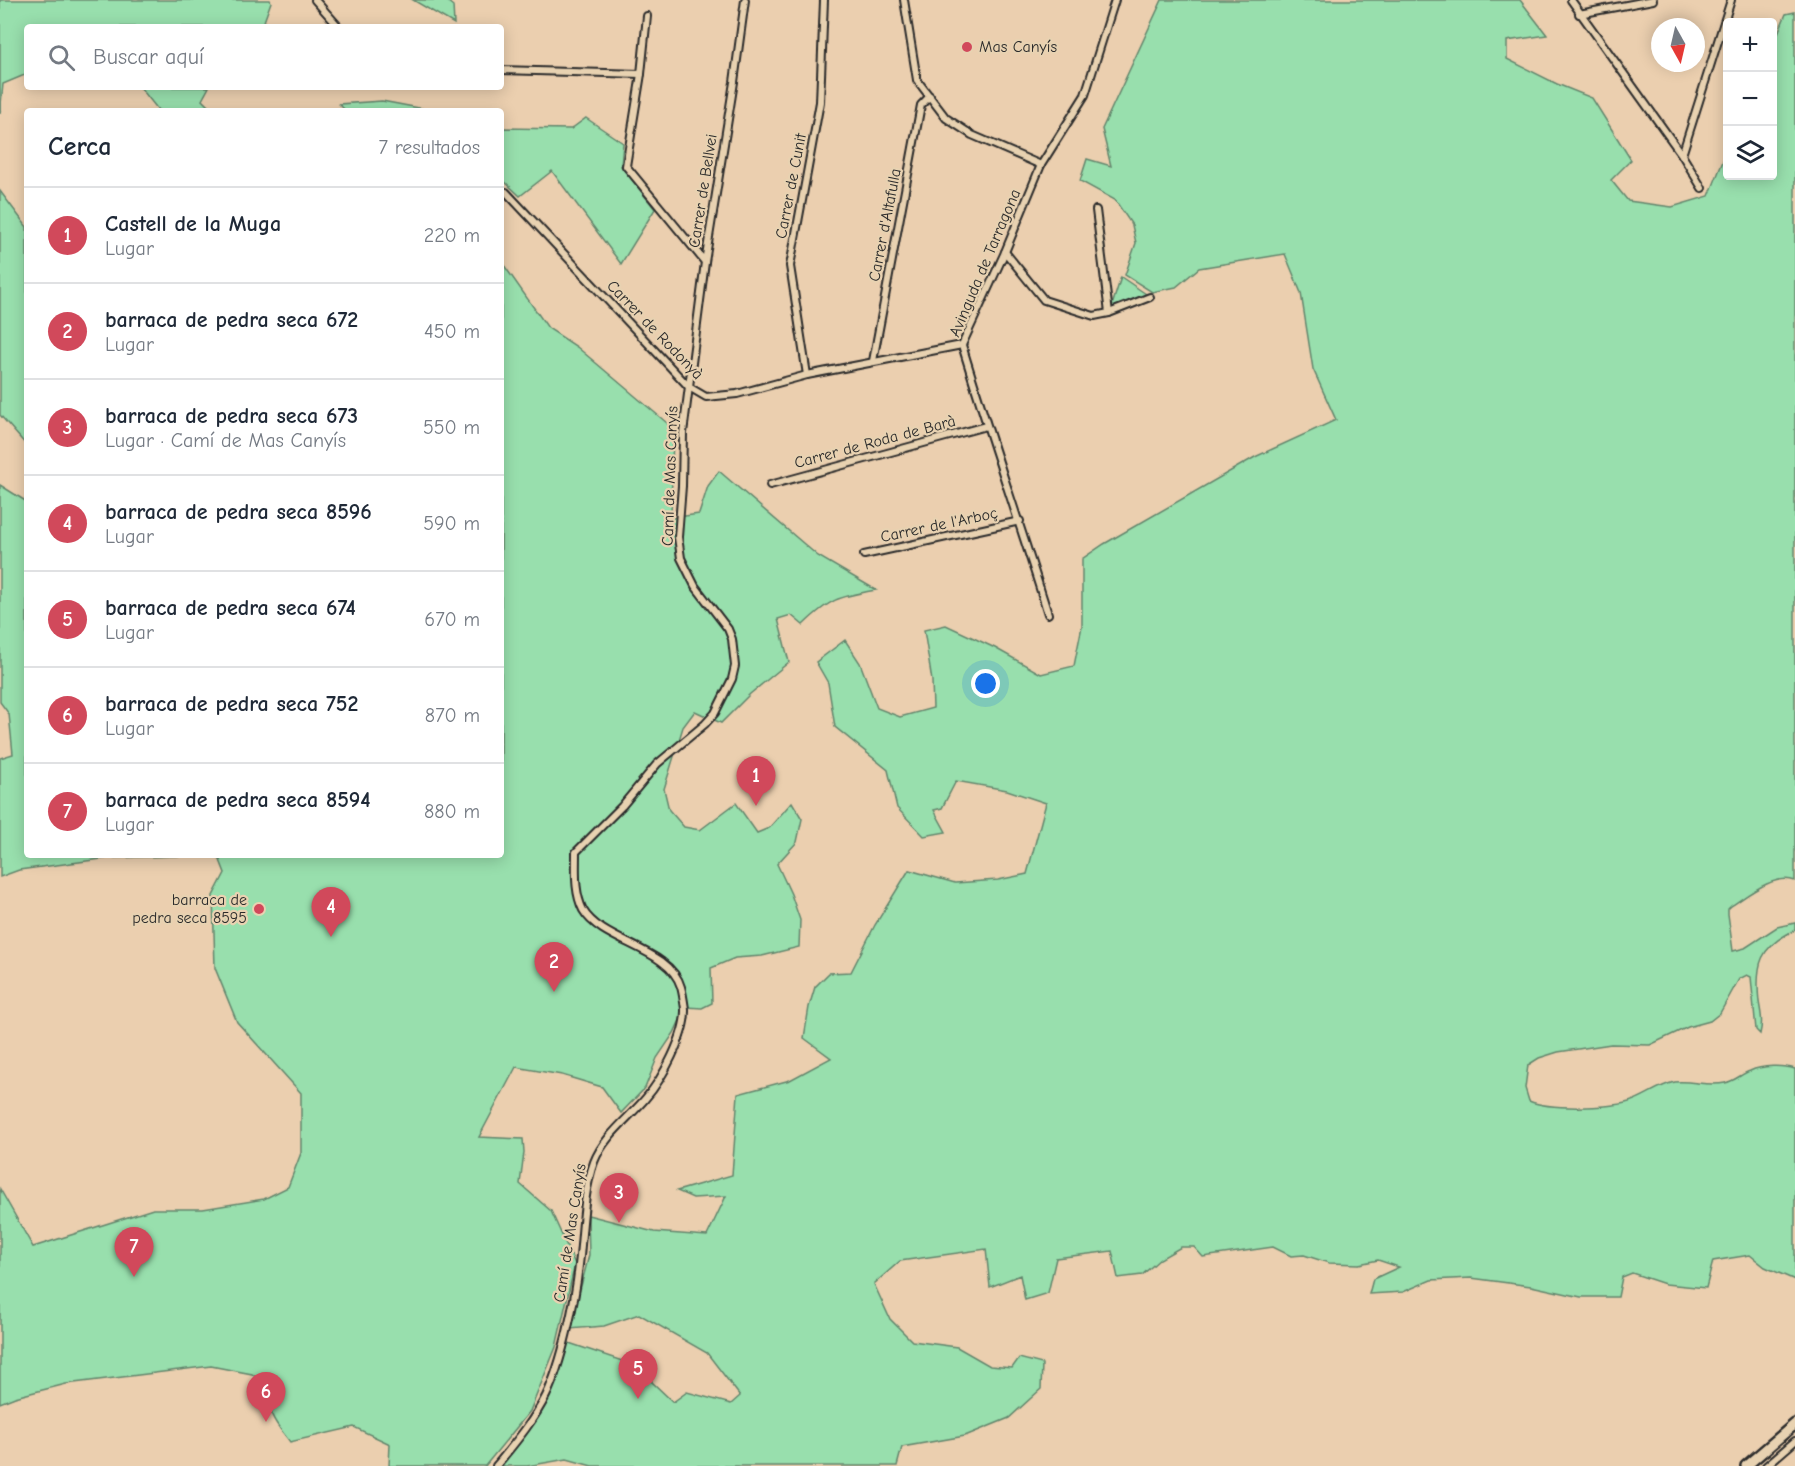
<!DOCTYPE html>
<html lang="es">
<meta charset="utf-8">
<style>
:root{--surface:#fff;--page:#f6f6f7;--text:#1f2937;--muted:#747a83;--line:#e0e1e3;--accent:#d1495b}
body{margin:0;font-family:"Comic Neue",sans-serif;background:var(--page);color:var(--text)}
.controls{position:absolute;right:18px;top:18px;display:grid;overflow:hidden;border-radius:6px;box-shadow:0 3px 15px #0003}
.controls button{width:54px;height:54px;display:grid;place-items:center;padding:0;border:0;border-bottom:2px solid var(--line);background:var(--surface);color:var(--text);font:30px sans-serif}
.compass{position:absolute;left:1651px;top:18px;width:54px;height:54px;border-radius:50%;background:var(--surface);box-shadow:0 3px 15px #0003;rotate:172deg}
.you{position:absolute;left:986px;top:684px;width:21px;height:21px;margin:-15px;border:4px solid #fff;border-radius:50%;background:#1a73e8;box-shadow:0 0 0 9px #1a73e833}
.badge{display:grid;place-items:center;width:39px;height:39px;border-radius:50%;background:var(--accent);color:#fff;font-size:20px;font-weight:700}
.pin{position:absolute;translate:-50% -50px;filter:drop-shadow(0 2px 3px #0008)}
.pin::after{content:'';position:absolute;top:32px;width:21px;height:18px;background:inherit;clip-path:polygon(0 0,100% 0,50% 100%)}
.list{margin:0;padding:0;list-style:none}
h2{display:flex;justify-content:space-between;align-items:center;height:78px;margin:0;padding:0 24px;font-size:26px}
h2 small{font-size:20px;font-weight:400;color:var(--muted)}
.list li{display:grid;grid-template-columns:39px 1fr auto;gap:18px;align-items:center;box-sizing:border-box;height:96px;padding:0 24px;border-top:2px solid var(--line)}
.list b{display:block;font-size:22px;white-space:nowrap}
.list p{margin:0;font-size:20px;white-space:nowrap;color:var(--muted)}
.list em{font-size:20px;font-style:normal;color:var(--muted)}
.icon{flex:none;width:33px;height:33px;fill:none;stroke:currentColor;stroke-width:2;stroke-linecap:round;stroke-linejoin:round}
.map{position:relative;flex:none;width:1795px;height:1466px;overflow:hidden}
.search{position:absolute;background:var(--surface);box-shadow:0 3px 15px #0003;left:24px;top:24px;width:480px;height:66px;display:flex;align-items:center;gap:15px;box-sizing:border-box;padding:0 21px;border-radius:6px;color:var(--muted);font-size:22px}
.panel{position:absolute;background:var(--surface);box-shadow:0 3px 15px #0003;left:24px;top:108px;width:480px;height:750px;border-radius:6px}
.map>svg:first-child{display:block}
.green{fill:#98dfad;stroke:#62856c;stroke-width:1.5}
.lines{fill:none;stroke-linecap:round;stroke-linejoin:round}
.minor-casing{stroke:#2b2b2b;stroke-width:10}
.primary-casing{stroke:#2b2b2b;stroke-width:14}
.minor{stroke:#e8d2b1;stroke-width:6}
.primary{stroke:#e8d2b1;stroke-width:9}
.poi-dot{fill:#d1495b;stroke:#e8d2b1;stroke-width:2}
.labels{text-anchor:middle;dominant-baseline:central;stroke-width:4.5;stroke-linejoin:round;paint-order:stroke}
.poi-label{font-size:16px;fill:#2b2b2b;stroke:#e8d2b1;text-anchor:start}
.street-label{font-size:16px;fill:#2b2b2b;stroke:#e8d2b1}
</style>
<div class="map">
<svg width="1795" height="1466" viewBox="0 0 1795 1466">
<rect width="100%" height="100%" fill="#ebcfaf"/>
<filter id="ink" filterUnits="userSpaceOnUse"><feTurbulence type="fractalNoise" baseFrequency=".0167" numOctaves="2"/><feDisplacementMap in="SourceGraphic" scale="12" xChannelSelector="R" yChannelSelector="G"/><feConvolveMatrix kernelMatrix="1 2 1 2 8 2 1 2 1" color-interpolation-filters="sRGB"/></filter>
<g filter="url(#ink)">
<g class="green">
<polygon points="0,0 270,0 271,2 262,27 27,27 27,74 3,84 0,114"/>
<polygon points="413,0 446,0 453,6 454,24"/>
<path d="M1162 0H1520L1547 35 1507 41V59L1557 84 1592 98 1631 160 1611 180 1628 201 1672 207 1709 196 1727 151 1728 176H1772L1773 45 1786 14 1795 12V881C1775 873 1748 895 1731 906L1728 909V914L1733 951 1745 948 1777 927 1795 923V930C1760 947 1755 963 1759 1002 1761 1013 1763 1023 1760 1034L1756 1030 1751 977 1747 975 1739 979 1720 1013 1710 1021 1688 1027 1650 1045 1611 1044 1558 1052 1539 1058 1528 1065 1525 1088 1529 1101C1550 1110 1607 1108 1629 1102 1645 1097 1659 1085 1675 1082 1692 1080 1708 1087 1725 1083 1735 1081 1741 1074 1750 1071 1762 1065 1783 1065 1795 1069V1280L1765 1267 1750 1255 1713 1261 1706 1288 1665 1284 1632 1273 1622 1277 1618 1297H1581L1531 1286 1471 1278 1431 1280 1403 1292 1369 1294 1373 1279 1399 1267 1378 1260 1359 1264 1329 1263 1304 1255 1291 1256 1273 1247 1203 1257 1194 1247H1181L1160 1259 1142 1275 1118 1278 1112 1251 1056 1258 1048 1293 1025 1300 1020 1275 990 1287 986 1249 900 1261 874 1284 890 1319 912 1341 957 1347 990 1366 1012 1368 1019 1358 1042 1364 1041 1389 1009 1418 965 1436 902 1447 897 1466H592L567 1459 527 1466H493L538 1413 566 1342 628 1363 644 1357 652 1382 673 1402 687 1392 731 1404 740 1396 707 1353 639 1314 604 1326 570 1329 589 1255 588 1215 654 1232 707 1236 726 1196 693 1198 677 1191 732 1175 738 1094 790 1080 831 1058 804 1038 809 1007 815 987 829 973 851 972 875 925 909 870 955 883 998 880 1027 874 1046 803 1007 790 956 781 942 808 934 810 946 832 924 836 897 808 888 770 835 727 828 683 816 662 845 640 860 663 877 708 900 717 933 708 932 681 924 630 946 625 995 648 1041 674 1074 666 1082 626V559L1104 544 1255 457 1336 420 1313 369 1301 293 1285 254 1199 268 1176 287 1152 292 1125 275 1136 243 1132 225 1115 200 1080 181 1087 159 1111 166 1102 129Z"/>
<polygon points="140,87 209,87 202,100 213,111 159,111"/>
<polygon points="382,101 435,111 346,111 339,104"/>
<polygon points="586,118 623,143 621,166 655,209 621,264 552,171 520,196 504,181 501,181 501,128 571,129"/>
<polygon points="0,191 27,227 27,446 0,415"/>
<path d="M501 261 548 328 577 347 673 428 671 518 699 514 708 486 719 471 818 556 876 590C838 597 831 598 803 625L791 615 778 619 789 662 750 694 721 723 695 711 683 727 664 789 669 810 684 827 700 830 736 803 757 833 769 828 792 802 802 819 797 842 777 864 791 894 800 920 799 947 762 956 735 958 711 968 712 1003 702 1008 686 1007 674 1033 657 1058 645 1088 621 1113 602 1087 562 1075 516 1067 479 1137 523 1139 524 1152 520 1184 551 1211 575 1264 556 1347 530 1411 485 1466H389L390 1444 354 1427 290 1442C280 1428 263 1412 273 1394L252 1374 211 1366 66 1384 15 1397 0 1403V1189L33 1247 153 1209H203L264 1199 288 1187 301 1153V1093L237 1022 215 968 213 896 225 873 218 855H501Z"/>
<polygon points="1121,277 1149,296 1110,312"/>
<polygon points="0,485 27,502 27,855 211,855 109,858 19,870 0,877 0,758 13,754 9,714 0,702"/>
</g>
<g class="lines">
<g class="minor-casing">
<g id="minor">
<polyline points="315,0 339,27"/>
<polyline points="904,0 917,80 946,118 972,135 1041,165"/>
<polyline points="1571,0 1682,155 1702,188"/>
<polyline points="1579,14 1653,0"/>
<polyline points="647,16 641,74 626,166 705,262"/>
<polyline points="501,70 641,74"/>
<polyline points="1682,155 1731,0"/>
<polyline points="506,192 689,387 706,397 737,394 807,375 962,345"/>
<polyline points="1005,252 1044,300 1094,316 1109,313 1096,210"/>
<polyline points="1109,313 1150,297"/>
<polyline points="873,361 921,105 930,96"/>
<polyline points="807,375 790,266 820,102 824,0"/>
<polyline points="770,485 986,426"/>
<polyline points="864,555 1020,521"/>
<path d="M1048 614C1020 524 989 435 962 345L1005 252 1041 165 1085 95 1115 0"/>
<path d="M496 1466C514 1444 533 1422 546 1396 562 1363 575 1302 579 1265 583 1233 583 1192 594 1162 604 1136 628 1119 645 1099 662 1080 686 1035 685 1009 684 1002 683 994 681 987 670 948 602 943 583 910 574 892 576 871 576 852L622 806 657 764 705 724 715 713 732 679 735 666 732 639 728 629 695 586 681 558 678 537 682 486 683 433 705 262 734 82 745 0"/>
<polyline points="1766,1466 1795,1441"/>
</g>
</g>
<g class="primary-casing">
<polyline id="primary" points="1746,1466 1795,1424"/>
</g>
<use href="#minor" class="minor"/>
<use href="#primary" class="primary"/>
</g>
</g>
<g class="poi-dot">
<circle cx="967" cy="47" r="6"/>
<circle cx="259" cy="909" r="6"/>
</g>
<g class="labels">
<g class="poi-label">
<text x="979" y="47">Mas Canyís</text>
<text x="247" y="900" text-anchor="end">barraca de<tspan x="247" dy="18">pedra seca 8595</tspan></text>
</g>
<g class="street-label">
<text transform="translate(791 186) rotate(-79)">Carrer de Cunit</text>
<text transform="translate(703 191) rotate(-81)">Carrer de Bellvei</text>
<text transform="translate(885 225) rotate(-79)">Carrer d'Altafulla</text>
<text transform="translate(985 263) rotate(-67)">Avinguda de Tarragona</text>
<text transform="translate(655 330) rotate(46)">Carrer de Rodonyà</text>
<text transform="translate(875 442) rotate(-15)">Carrer de Roda de Barà</text>
<text transform="translate(670 476) rotate(-88)">Camí de Mas Canyís</text>
<text transform="translate(939 525) rotate(-12)">Carrer de l'Arboç</text>
<text transform="translate(570 1233) rotate(-81)">Camí de Mas Canyís</text>
</g>
</g>
</svg>
<div class="controls">
<button>+</button>
<button>−</button>
<button><svg class="icon" aria-label="layers" viewBox="0 0 24 24"><path d="M12 4l9 5-9 5-9-5zM3 14l9 5 9-5"/></svg></button>
</div>
<svg class="compass" viewBox="-18 -18 36 36"><path d="M0-13l5 13h-10z" fill="#e53935"/><path d="M0 13l5-13h-10z" fill="#747a83"/></svg>
<div class="you"></div>
<div class="pin badge" style="left:756px;top:806px">1</div>
<div class="pin badge" style="left:554px;top:992px">2</div>
<div class="pin badge" style="left:619px;top:1223px">3</div>
<div class="pin badge" style="left:331px;top:937px">4</div>
<div class="pin badge" style="left:638px;top:1399px">5</div>
<div class="pin badge" style="left:266px;top:1422px">6</div>
<div class="pin badge" style="left:134px;top:1277px">7</div>
<div class="search"><svg class="icon" aria-label="search" viewBox="0 0 24 24"><circle cx="10" cy="10" r="6"/><path d="M15 15l6 6"/></svg>Buscar aquí</div>
<section class="panel">
<h2>Cerca<small>7 resultados</small></h2>
<ul class="list">
<li><span class="badge">1</span><div><b>Castell de la Muga</b><p>Lugar</p></div><em>220 m</em></li>
<li><span class="badge">2</span><div><b>barraca de pedra seca 672</b><p>Lugar</p></div><em>450 m</em></li>
<li><span class="badge">3</span><div><b>barraca de pedra seca 673</b><p>Lugar · Camí de Mas Canyís</p></div><em>550 m</em></li>
<li><span class="badge">4</span><div><b>barraca de pedra seca 8596</b><p>Lugar</p></div><em>590 m</em></li>
<li><span class="badge">5</span><div><b>barraca de pedra seca 674</b><p>Lugar</p></div><em>670 m</em></li>
<li><span class="badge">6</span><div><b>barraca de pedra seca 752</b><p>Lugar</p></div><em>870 m</em></li>
<li><span class="badge">7</span><div><b>barraca de pedra seca 8594</b><p>Lugar</p></div><em>880 m</em></li>
</ul>
</section>
</div>
